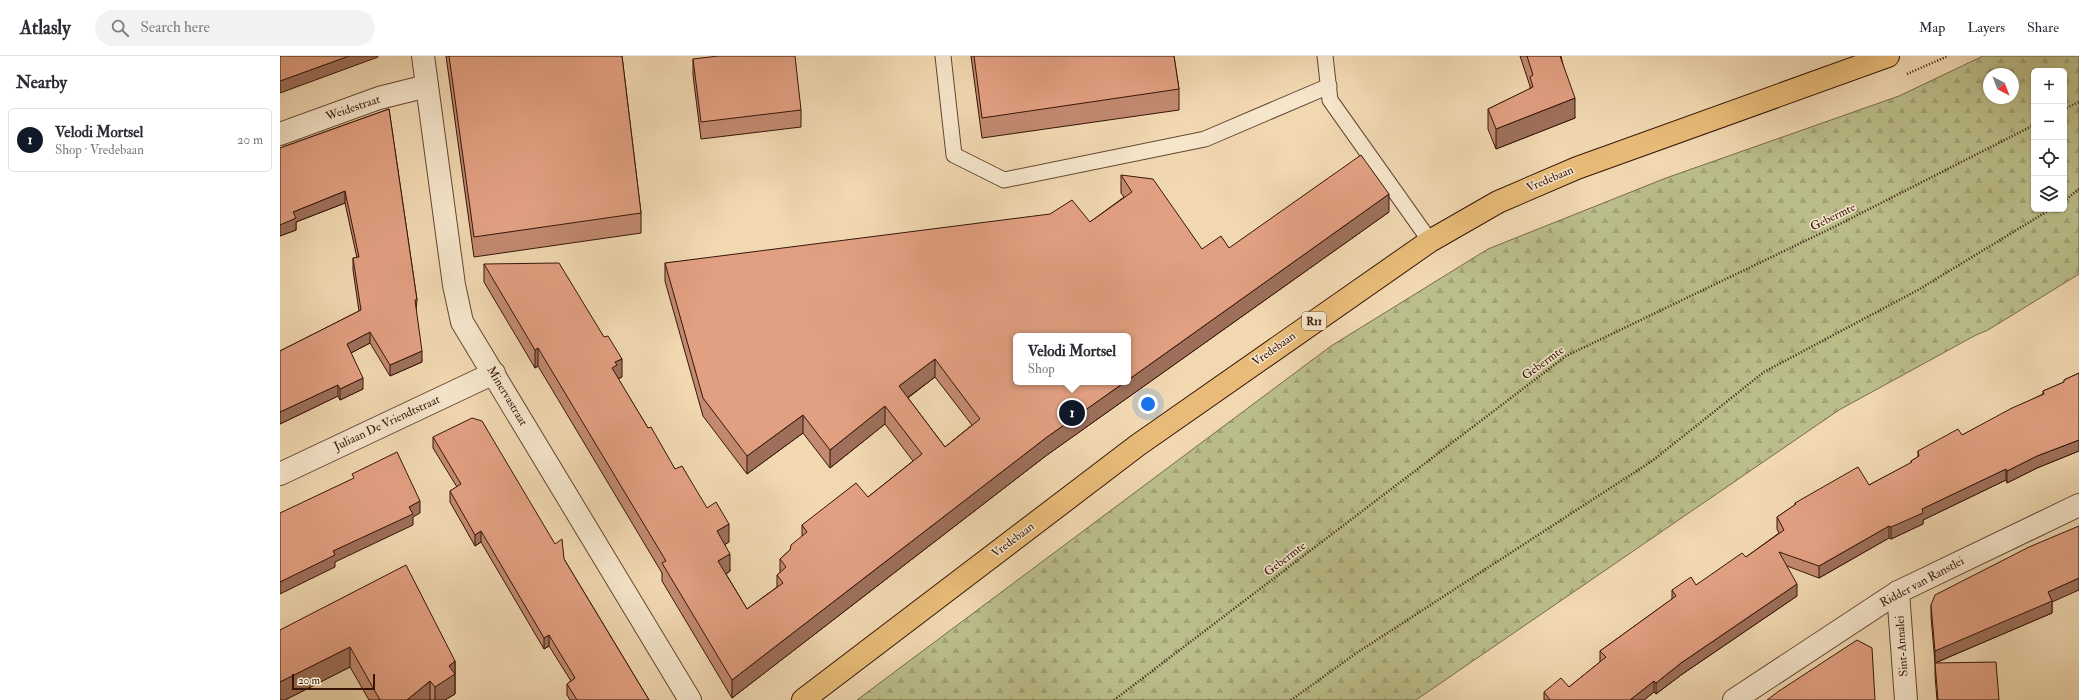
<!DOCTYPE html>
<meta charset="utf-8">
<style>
:root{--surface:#fff;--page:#f2f2f3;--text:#2b2b33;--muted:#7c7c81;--line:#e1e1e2;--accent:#111827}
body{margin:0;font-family:"IM FELL Double Pica",serif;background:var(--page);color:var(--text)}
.controls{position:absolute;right:12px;top:12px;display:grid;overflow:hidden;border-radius:6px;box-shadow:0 1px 3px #0004}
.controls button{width:36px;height:36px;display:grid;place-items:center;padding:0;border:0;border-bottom:1px solid var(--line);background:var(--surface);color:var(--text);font:20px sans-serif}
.compass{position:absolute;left:1703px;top:12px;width:36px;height:36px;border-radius:50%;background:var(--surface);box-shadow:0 1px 3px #0004;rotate:138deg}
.scale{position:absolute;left:12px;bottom:10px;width:83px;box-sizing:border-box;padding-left:4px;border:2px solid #361508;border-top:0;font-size:11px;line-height:14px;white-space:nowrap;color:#361508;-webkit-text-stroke:3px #f6e6cc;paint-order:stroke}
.you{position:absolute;left:868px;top:348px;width:14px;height:14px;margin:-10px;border:3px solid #fff;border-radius:50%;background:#1a73e8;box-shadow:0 0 0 6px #1a73e833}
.badge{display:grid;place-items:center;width:26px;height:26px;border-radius:50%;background:var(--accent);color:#fff;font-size:13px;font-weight:700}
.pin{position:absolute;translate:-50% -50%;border:2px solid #fff;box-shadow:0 1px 4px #0006}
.popup{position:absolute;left:733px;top:277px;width:118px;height:52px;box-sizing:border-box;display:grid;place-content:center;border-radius:6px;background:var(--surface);filter:drop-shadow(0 1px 3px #0005);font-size:13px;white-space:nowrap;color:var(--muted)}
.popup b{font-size:15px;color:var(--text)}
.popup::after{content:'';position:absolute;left:50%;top:100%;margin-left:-8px;border:8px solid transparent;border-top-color:var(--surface)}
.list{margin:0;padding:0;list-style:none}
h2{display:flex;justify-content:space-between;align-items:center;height:52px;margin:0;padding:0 16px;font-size:17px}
h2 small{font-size:13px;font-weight:400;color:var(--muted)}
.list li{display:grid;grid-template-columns:26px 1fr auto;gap:12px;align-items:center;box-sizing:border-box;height:64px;margin:0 8px 8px;padding:0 8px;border:1px solid var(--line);border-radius:6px}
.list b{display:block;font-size:15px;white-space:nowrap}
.list p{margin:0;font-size:13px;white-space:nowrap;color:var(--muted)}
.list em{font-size:13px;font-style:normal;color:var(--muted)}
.icon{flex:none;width:22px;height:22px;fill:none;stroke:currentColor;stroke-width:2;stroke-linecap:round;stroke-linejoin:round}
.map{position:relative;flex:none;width:1799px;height:644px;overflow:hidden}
header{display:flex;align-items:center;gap:24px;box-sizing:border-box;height:56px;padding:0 20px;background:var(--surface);border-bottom:1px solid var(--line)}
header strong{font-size:19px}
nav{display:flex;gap:22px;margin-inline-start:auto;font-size:14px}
.search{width:280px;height:36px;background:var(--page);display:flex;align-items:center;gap:10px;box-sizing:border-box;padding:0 14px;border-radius:22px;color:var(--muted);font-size:15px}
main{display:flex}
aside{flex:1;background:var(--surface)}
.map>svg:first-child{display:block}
.forest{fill:url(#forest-firs);stroke:#786a49;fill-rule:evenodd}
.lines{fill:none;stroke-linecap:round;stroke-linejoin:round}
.lane-casing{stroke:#654632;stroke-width:17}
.street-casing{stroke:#654632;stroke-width:24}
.primary-casing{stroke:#361508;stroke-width:24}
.path{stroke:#361508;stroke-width:2.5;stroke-dasharray:1 2;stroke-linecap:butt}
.lane{stroke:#f6e6cc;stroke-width:15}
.street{stroke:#f6e6cc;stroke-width:22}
.primary{stroke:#e8bc78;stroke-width:22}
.wall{fill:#c28a70;stroke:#361508;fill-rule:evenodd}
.shaded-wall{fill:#9e705b;stroke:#361508}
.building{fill:#e2a082;stroke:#361508;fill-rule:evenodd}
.labels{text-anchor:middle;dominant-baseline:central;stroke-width:3;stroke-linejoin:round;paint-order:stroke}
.shield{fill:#f6e6cc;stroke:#705443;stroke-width:1}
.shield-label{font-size:11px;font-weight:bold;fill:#361508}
.street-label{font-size:12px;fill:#361508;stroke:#f6e6cc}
</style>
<header>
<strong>Atlasly</strong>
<div class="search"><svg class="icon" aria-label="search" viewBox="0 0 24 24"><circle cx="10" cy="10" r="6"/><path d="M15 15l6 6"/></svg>Search here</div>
<nav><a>Map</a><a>Layers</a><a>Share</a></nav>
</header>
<main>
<aside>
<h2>Nearby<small></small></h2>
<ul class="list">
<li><span class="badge">1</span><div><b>Velodi Mortsel</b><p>Shop · Vredebaan</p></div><em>20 m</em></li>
</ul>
</aside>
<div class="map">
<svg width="1799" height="644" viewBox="0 0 1799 644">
<defs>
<pattern id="forest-firs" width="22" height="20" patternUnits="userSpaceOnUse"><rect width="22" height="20" fill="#bbbe8a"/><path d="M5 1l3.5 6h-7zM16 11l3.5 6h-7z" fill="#a1a276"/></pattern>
</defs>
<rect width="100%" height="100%" fill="#f1d8b1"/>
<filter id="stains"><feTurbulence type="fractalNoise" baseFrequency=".005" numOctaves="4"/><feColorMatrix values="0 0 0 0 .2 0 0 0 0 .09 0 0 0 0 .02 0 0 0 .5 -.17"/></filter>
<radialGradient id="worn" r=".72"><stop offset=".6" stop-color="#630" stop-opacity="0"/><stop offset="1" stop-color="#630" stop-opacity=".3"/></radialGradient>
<path class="forest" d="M1703 0H1799V218L1708 274 1696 279 1559 354 1136 644H577L1051 290 1208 193 1386 122 1619 40ZM1754 15H1784V153H1754ZM1709 18H1733V42H1709Z"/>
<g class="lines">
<g class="lane-casing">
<g id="lane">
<polyline points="663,0 674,99 724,124 925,83 1049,30"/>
<polyline points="1045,0 1050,44 1150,185"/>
</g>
</g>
<g class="street-casing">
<g id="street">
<polyline points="143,0 174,229 182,266 410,644"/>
<polyline points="0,78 99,42 147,30"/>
<polyline points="0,418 214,317"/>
<polyline points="1618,536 1626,644"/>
<polyline points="1454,644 1618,536 1799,449"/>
</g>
</g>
<g class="primary-casing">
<polyline id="primary" points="523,644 858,389 1150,185 1218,146 1297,112 1608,0"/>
</g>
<g class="path">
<polyline points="1627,18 1668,0"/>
<polyline points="1784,53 1799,46"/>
<polyline points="1784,145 1799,133"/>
<polyline points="834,644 1286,300 1554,171 1754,69"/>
<polyline points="1011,644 1075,598 1372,405 1484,316 1638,234 1771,153"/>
</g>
<use href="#lane" class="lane"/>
<use href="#street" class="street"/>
<use href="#primary" class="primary"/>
</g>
<g class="wall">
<polygon points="166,0 342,0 361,157 361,177 194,201"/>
<polygon points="691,0 894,0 899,33 899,54 702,82"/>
<polygon points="1240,0 1281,0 1295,62 1216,93 1208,73 1208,53 1250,33 1250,30"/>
<polygon points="413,3 521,54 521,71 421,83 413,19"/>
<polygon points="109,53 137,244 136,255 142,306 110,320 90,287 71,297 83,333 60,344 58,340 0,368 0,295 79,255 73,214 73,202 77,202 65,147 16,166 16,174 0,180 0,92"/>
<path d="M841 119 922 193 949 192 1109 156 767 399 452 642 382 525V517L258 310 255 312 204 226V208L342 321 338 323 368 372 395 413 449 486 445 488 450 515 446 518 467 553 497 531V519L500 516V503L510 494 522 481V469L588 441 633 405 605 368 550 412 523 377 467 418 423 360 385 225V207L810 166 844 141 841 137ZM655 321 692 369 665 391 628 342Z"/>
<polygon points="1799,317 1799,395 1757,412 1727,427 1726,424 1643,464 1643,468 1611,483 1609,482 1539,522 1507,510 1517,540 1401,619 1376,638 1374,636 1364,644 1264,644 1264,636 1289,631 1320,606 1320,595 1392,543 1392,534 1416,529 1466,501 1499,477 1497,473 1497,461 1515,449 1515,447 1589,429 1631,407 1631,405 1638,401 1638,395 1682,379 1763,338 1763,335 1784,326 1784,324"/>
<polygon points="153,381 284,503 369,644 290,644 287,639 287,628 291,625 269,590 264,593 201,486 195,490 170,446 170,435 177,431 153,392"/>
<polygon points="1772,546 1772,557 1655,607 1651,561 1651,549"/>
<polygon points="0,574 175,605 175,638 165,644 89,644 70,611 5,644 0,644"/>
<polygon points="1655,607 1719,644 1657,644 1655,619"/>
</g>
<g class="shaded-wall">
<polygon points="69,0 98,0 98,1 0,37 0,25"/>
<polygon points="1295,42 1295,62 1216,93 1216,73"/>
<polygon points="65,135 65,147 16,166 16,174 0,180 0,169 13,156"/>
<polygon points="1109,138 1109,156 767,399 452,642 452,624 767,381 845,326 848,326 848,324"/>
<polygon points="90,276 90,287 67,299 67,288"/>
<polygon points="258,292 258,310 255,312 255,294"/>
<polygon points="142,295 142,306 110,320 110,309"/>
<polygon points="342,303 342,321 337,323 332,312 335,306"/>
<polygon points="655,303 655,321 619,348 619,330"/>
<polygon points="83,322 83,333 60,344 60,333"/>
<polygon points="58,329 58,340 0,368 0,356"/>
<polygon points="605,350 605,368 550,412 550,394"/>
<polygon points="523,359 523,377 467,418 467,400"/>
<polygon points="1799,384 1799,395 1757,412 1727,427 1727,415 1757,400"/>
<polygon points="1726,413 1726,424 1643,464 1643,468 1611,483 1611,471 1642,453"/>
<polygon points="140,445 140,457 133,461 133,469 55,506 55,511 0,538 0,526 129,451"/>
<polygon points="449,468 449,486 437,493 437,475"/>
<polygon points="1609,470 1609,482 1539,522 1539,510"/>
<polygon points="201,475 201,486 195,490 195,479"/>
<polygon points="450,498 450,515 438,523 438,505"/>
<polygon points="1799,522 1799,534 1772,546 1772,557 1655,607 1655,595 1768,536"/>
<polygon points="1517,528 1517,540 1401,619 1376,638 1376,627 1401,607"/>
<polygon points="269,579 269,590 264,593 264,582"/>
<polygon points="70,591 70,611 5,644 0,644 0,626"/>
<polygon points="175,605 175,638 165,644 155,644 155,631 169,610"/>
<polygon points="150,625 150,644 127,644"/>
<polygon points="1374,625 1374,636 1364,644 1350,644"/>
</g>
<g class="building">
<polygon points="0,0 69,0 0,25"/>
<polygon points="169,0 342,0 361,157 194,181"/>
<polygon points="438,0 515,0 521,54 421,66 413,3"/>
<polygon points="694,0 894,0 899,33 702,62"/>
<polygon points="1247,0 1280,0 1295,42 1216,73 1208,53 1253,31 1250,21 1253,19"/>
<polygon points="109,53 137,244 135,244 142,295 110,309 90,276 67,288 83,322 60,333 58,329 0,356 0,295 81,254 73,202 79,201 65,135 13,156 16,162 0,169 0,92"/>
<path d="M1081 99 1109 138 848 324V280H736V326H845L767 381 452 624 382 507 386 505 258 292 255 294 204 208 279 207 324 281 328 280 342 303 335 306 337 309 332 312 368 372 371 371 395 413 402 410 427 452 436 446 449 468 437 475 450 498 438 505 467 553 503 527 497 519 506 511 500 503 510 494 511 489 527 476 522 469 576 427 588 441 642 398 605 350 550 394 523 359 467 400 423 342 385 207 770 158 792 144 810 166 852 136 841 119 873 123 922 193 941 180 949 192ZM655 303 700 363 665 391 619 330Z"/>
<polygon points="1799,317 1799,384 1757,400 1727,415 1726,413 1642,453 1643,457 1611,471 1609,470 1539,510 1499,496 1517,528 1401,607 1376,627 1374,625 1350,644 1270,644 1264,636 1281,622 1289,631 1326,601 1320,595 1396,540 1392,534 1411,521 1416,529 1462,497 1466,501 1504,474 1497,461 1516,448 1515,447 1578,411 1589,429 1632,406 1631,405 1639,400 1638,395 1678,373 1682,379 1732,352 1764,338 1763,335 1784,326 1784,324"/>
<polygon points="192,362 202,365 275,488 282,483 284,503 369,644 297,644 287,628 295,622 269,579 264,582 201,475 195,479 170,435 181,428 153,381"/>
<polygon points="117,396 140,445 129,451 133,458 53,495 55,499 0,526 0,457 74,422 72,418"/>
<polygon points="1799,470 1799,522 1768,536 1772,545 1655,595 1651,549 1655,539 1749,491"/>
<polygon points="126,509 175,605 169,610 175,618 155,631 150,625 127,644 100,644 70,591 0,626 0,574"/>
<polygon points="1577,584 1592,592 1595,644 1487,644 1499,635"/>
<polygon points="1716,606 1719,644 1658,644 1655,607"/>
</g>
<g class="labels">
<rect class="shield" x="1022" y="256" width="24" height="18" rx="3"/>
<g class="shield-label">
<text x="1034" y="265">R11</text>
</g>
<g class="street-label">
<text transform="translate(73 52) rotate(-19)">Weidestraat</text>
<text transform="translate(1270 123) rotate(-23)">Vredebaan</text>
<text transform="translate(1553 161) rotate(-26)">Gebermte</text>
<text transform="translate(994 293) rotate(-35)">Vredebaan</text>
<text transform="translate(1263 307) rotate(-36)">Gebermte</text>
<text transform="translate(227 340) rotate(59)">Minervastraat</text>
<text transform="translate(107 367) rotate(-25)">Juliaan De Vriendtstraat</text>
<text transform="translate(733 484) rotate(-37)">Vredebaan</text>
<text transform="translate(1005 503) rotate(-37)">Gebermte</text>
<text transform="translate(1642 526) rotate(-28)">Ridder van Ranstlei</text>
<text transform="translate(1622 590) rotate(-94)">Sint-Annalei</text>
</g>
</g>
<rect width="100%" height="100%" filter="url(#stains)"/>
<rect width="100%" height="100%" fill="url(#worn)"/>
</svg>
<div class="controls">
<button>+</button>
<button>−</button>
<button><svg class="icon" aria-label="locate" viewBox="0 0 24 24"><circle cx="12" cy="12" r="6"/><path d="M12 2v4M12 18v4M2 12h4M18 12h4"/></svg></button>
<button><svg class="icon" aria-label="layers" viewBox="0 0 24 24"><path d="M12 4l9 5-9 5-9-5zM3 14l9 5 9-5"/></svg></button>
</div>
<svg class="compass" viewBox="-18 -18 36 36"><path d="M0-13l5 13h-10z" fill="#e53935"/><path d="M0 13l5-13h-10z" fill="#7c7c81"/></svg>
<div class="scale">20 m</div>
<div class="you"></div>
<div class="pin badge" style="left:792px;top:357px">1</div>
<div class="popup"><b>Velodi Mortsel</b>Shop</div>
</div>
</main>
